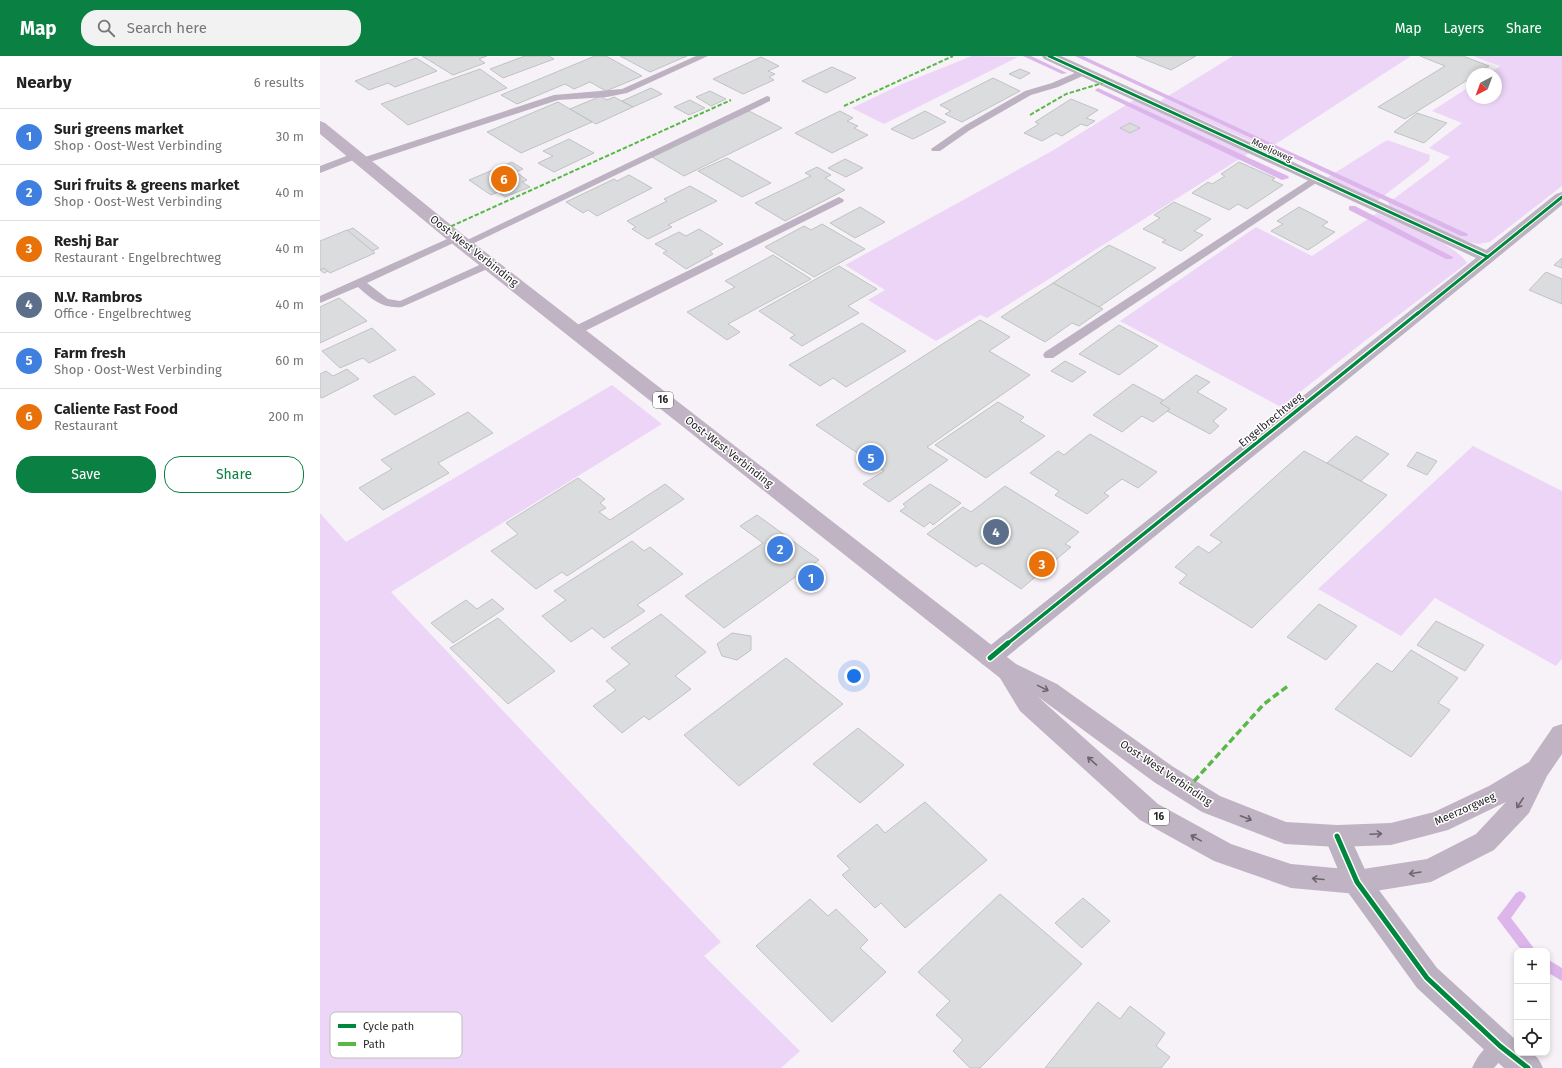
<!DOCTYPE html>
<meta charset="utf-8">
<style>
:root{--surface:#fff;--page:#f2f2f2;--text:#222;--muted:#767676;--line:#e0e0e0;--accent:#0b8043}
body{margin:0;font-family:"Fira Sans",sans-serif;background:var(--page);color:var(--text)}
.controls{position:absolute;right:12px;bottom:12px;display:grid;overflow:hidden;border-radius:8px;box-shadow:0 2px 6px #0003}
.controls button{width:36px;height:36px;display:grid;place-items:center;padding:0;border:0;border-bottom:1px solid var(--line);background:var(--surface);color:var(--text);font:20px sans-serif}
.compass{position:absolute;left:1146px;top:12px;width:36px;height:36px;border-radius:50%;background:var(--surface);box-shadow:0 2px 6px #0003;rotate:221deg}
.you{position:absolute;left:534px;top:620px;width:14px;height:14px;margin:-10px;border:3px solid #fff;border-radius:50%;background:#1a73e8;box-shadow:0 0 0 6px #1a73e833}
.badge{display:grid;place-items:center;width:26px;height:26px;border-radius:50%;background:var(--accent);color:#fff;font-size:13px;font-weight:700}
.pin{position:absolute;translate:-50% -50%;border:2px solid #fff;box-shadow:0 1px 4px #0006}
.list{margin:0;padding:0;list-style:none}
h2{display:flex;justify-content:space-between;align-items:center;height:52px;margin:0;padding:0 16px;font-size:17px}
h2 small{font-size:13px;font-weight:400;color:var(--muted)}
.list li{display:grid;grid-template-columns:26px 1fr auto;gap:12px;align-items:center;box-sizing:border-box;height:56px;padding:0 16px;border-top:1px solid var(--line)}
.list b{display:block;font-size:15px;white-space:nowrap}
.list p{margin:0;font-size:13px;white-space:nowrap;color:var(--muted)}
.list em{font-size:13px;font-style:normal;color:var(--muted)}
.actions{display:flex;gap:8px;padding:12px 16px}
.actions a{flex:1;padding:9px 0;border:1px solid var(--accent);border-radius:16px;text-align:center;font-size:14px;color:var(--accent)}
.actions .main{background:var(--accent);color:#fff}
.icon{flex:none;width:22px;height:22px;fill:none;stroke:currentColor;stroke-width:2;stroke-linecap:round;stroke-linejoin:round}
.map{position:relative;flex:none;width:1242px;height:1012px;overflow:hidden}
header{display:flex;align-items:center;gap:24px;box-sizing:border-box;height:56px;padding:0 20px;background:var(--accent);color:#fff}
header strong{font-size:19px}
nav{display:flex;gap:22px;margin-inline-start:auto;font-size:14px}
.search{width:280px;height:36px;background:var(--page);display:flex;align-items:center;gap:10px;box-sizing:border-box;padding:0 14px;border-radius:16px;color:var(--muted);font-size:15px}
main{display:flex}
aside{flex:1;background:var(--surface)}
.map>svg:first-child{display:block}
.green{fill:#edd5f7}
.lines{fill:none;stroke-linecap:round;stroke-linejoin:round}
.stream{fill:#dcb6eb;fill-rule:evenodd}
.building{fill:#dadcde;stroke:#c1c2c4}
.service{fill:#bdb2c1;fill-rule:evenodd}
.minor{fill:#bdb2c1;fill-rule:evenodd}
.tertiary{fill:#bdb2c1;fill-rule:evenodd}
.primary{fill:#c0b3c3;fill-rule:evenodd}
.quiet-far1{stroke:#58b947;stroke-width:2;stroke-dasharray:4.5 2;stroke-linecap:butt}
.quiet{stroke:#58b947;stroke-width:3.5;stroke-dasharray:7 3.5;stroke-linecap:butt}
.cycleway-far2-casing{stroke:#fff;stroke-width:5}
.cycleway-far1-casing{stroke:#fff;stroke-width:6}
.cycleway-casing{stroke:#fff;stroke-width:8}
.cycleway-far2{stroke:#00873e;stroke-width:3}
.cycleway-far1{stroke:#00873e;stroke-width:3.5}
.cycleway{stroke:#00873e;stroke-width:5}
.oneway{stroke:#6c656e}
.labels{text-anchor:middle;dominant-baseline:central;stroke-width:3;stroke-linejoin:round;paint-order:stroke}
.far-street-label{font-size:9px;fill:#282529;stroke:#fff}
.shield{fill:#fff;stroke:#686669;stroke-width:1}
.shield-label{font-size:10px;font-weight:bold;fill:#282529}
.street-label{font-size:11px;fill:#282529;stroke:#fff}
.key{fill:#fff;stroke:#bebebf;stroke-width:1}
.key-label{font-size:11px;fill:#282529}
</style>
<header>
<strong>Map</strong>
<div class="search"><svg class="icon" aria-label="search" viewBox="0 0 24 24"><circle cx="10" cy="10" r="6"/><path d="M15 15l6 6"/></svg>Search here</div>
<nav><a>Map</a><a>Layers</a><a>Share</a></nav>
</header>
<main>
<aside>
<h2>Nearby<small>6 results</small></h2>
<ul class="list">
<li><span class="badge" style="background:#3f7fe0">1</span><div><b>Suri greens market</b><p>Shop · Oost-West Verbinding</p></div><em>30 m</em></li>
<li><span class="badge" style="background:#3f7fe0">2</span><div><b>Suri fruits &amp; greens market</b><p>Shop · Oost-West Verbinding</p></div><em>40 m</em></li>
<li><span class="badge" style="background:#e8710a">3</span><div><b>Reshj Bar</b><p>Restaurant · Engelbrechtweg</p></div><em>40 m</em></li>
<li><span class="badge" style="background:#5c6f8a">4</span><div><b>N.V. Rambros</b><p>Office · Engelbrechtweg</p></div><em>40 m</em></li>
<li><span class="badge" style="background:#3f7fe0">5</span><div><b>Farm fresh</b><p>Shop · Oost-West Verbinding</p></div><em>60 m</em></li>
<li><span class="badge" style="background:#e8710a">6</span><div><b>Caliente Fast Food</b><p>Restaurant</p></div><em>200 m</em></li>
</ul>
<div class="actions"><a class="main">Save</a><a>Share</a></div>
</aside>
<div class="map">
<svg width="1242" height="1012" viewBox="0 0 1242 1012">
<rect width="100%" height="100%" fill="#f7f2f8"/>
<g class="green">
<polygon points="652,0 698,1 564,68 532,52 582,28"/>
<polygon points="913,0 1091,0 948,93 840,45"/>
<polygon points="1153,0 1242,0 1242,130 1170,186 1158,188 1146,185 1071,153 1068,147 1130,101 1109,92 1142,67 1112,55 1152,29 1152,42 1176,42 1176,18 1169,18 1180,10"/>
<polygon points="814,44 929,97 667,262 660,259 616,285 548,244 565,234 525,209 732,95"/>
<polygon points="1067,84 1110,99 1109,105 1057,145 1005,123"/>
<path d="M1057 157C1079 167 1135 187 1147 207L1046 284 961 351 800 265 936 171 992 200Z"/>
<polygon points="292,329 342,368 71,536 401,886 384,900 480,995 461,1012 0,1012 0,457 26,486"/>
<polygon points="1153,390 1242,435 1242,603 1236,610 1115,542 1081,580 998,533"/>
</g>
<g class="lines">
<g class="stream">
<polygon points="703,0 711,0 747,17 742,18"/>
<polygon points="755,0 763,0 1148,178 1147,180 1141,180"/>
<polygon points="778,32 968,120 969,122 962,124 776,35 775,34"/>
<polygon points="1029,150 1035,150 1133,201 1132,203 1126,203 1029,154"/>
<polygon points="1200,835 1204,837 1206,841 1191,862 1216,895 1202,895 1177,862 1196,837"/>
<polygon points="1227,903 1242,912 1242,925 1227,916"/>
</g>
</g>
<g class="building">
<polygon points="102,0 167,0 159,3 165,7 133,19"/>
<polygon points="205,0 229,0 234,3 183,22 170,13"/>
<polygon points="275,0 286,0 322,20 286,35 270,26 254,33 245,28 197,48 181,39"/>
<polygon points="300,0 367,0 330,16"/>
<polygon points="816,0 876,0 851,14"/>
<polygon points="1100,0 1143,0 1169,10 1156,18 1152,18 1152,21 1085,63 1058,51 1125,10"/>
<polygon points="441,1 459,10 448,15 455,18 449,21 454,24 423,38 393,23"/>
<polygon points="96,2 117,15 75,31 68,27 49,34 35,25"/>
<polygon points="512,11 536,22 506,37 482,25"/>
<polygon points="160,13 187,32 88,69 61,48"/>
<polygon points="700,13 710,17 700,23 689,18"/>
<polygon points="673,22 700,35 642,66 625,58 631,55 620,49"/>
<polygon points="331,32 342,38 313,51 302,45"/>
<polygon points="390,35 406,43 391,50 376,41"/>
<polygon points="281,40 287,44 294,41 313,51 276,68 250,53"/>
<polygon points="751,43 778,54 766,62 775,65 767,70 761,68 742,80 736,77 722,85 704,77 719,68 715,66"/>
<polygon points="370,44 385,52 369,59 354,51"/>
<polygon points="238,46 272,66 201,97 167,76"/>
<polygon points="429,55 462,72 364,120 332,101"/>
<polygon points="520,55 533,62 527,65 538,70 534,72 548,79 512,97 475,77"/>
<polygon points="605,55 626,66 593,83 571,73"/>
<polygon points="1097,57 1127,67 1104,87 1074,76"/>
<polygon points="810,67 820,72 810,77 800,72"/>
<polygon points="249,83 274,97 234,116 218,107 233,100 223,95"/>
<polygon points="407,102 451,127 422,141 378,115"/>
<polygon points="525,103 543,112 526,121 508,112"/>
<polygon points="192,106 203,113 196,116 207,124 202,126 210,131 185,141 178,136 171,139 149,124"/>
<polygon points="919,106 955,122 952,124 963,129 927,153 918,148 909,154 872,137 888,126 892,128 905,120 901,118"/>
<polygon points="497,111 511,119 505,122 525,134 465,165 435,147 491,120 485,117"/>
<polygon points="309,119 332,132 277,160 268,154 263,157 246,146 294,123 297,125"/>
<polygon points="370,130 397,145 348,169 352,171 328,183 312,173 316,171 307,165 347,145 344,143"/>
<polygon points="854,146 891,163 874,175 883,179 861,195 842,186 846,184 823,173 840,162 834,159"/>
<polygon points="540,151 565,166 535,182 510,167"/>
<polygon points="979,151 1008,166 1002,170 1015,176 988,194 951,175 963,168 957,165"/>
<polygon points="502,168 545,193 494,221 445,191 484,170 491,174"/>
<polygon points="33,172 59,192 4,217 0,214 0,186"/>
<polygon points="379,173 403,188 390,195 393,198 366,213 343,197 347,195 335,188 359,176 366,180"/>
<polygon points="27,174 55,197 10,217 4,212 0,214 0,185"/>
<polygon points="789,189 836,212 779,251 733,227"/>
<polygon points="453,199 491,223 408,268 420,276 407,284 367,256 415,231 405,225"/>
<polygon points="1242,202 1242,212 1234,209"/>
<polygon points="519,210 557,233 528,250 539,257 482,290 470,282 475,279 439,255"/>
<polygon points="1226,216 1242,223 1242,248 1209,234"/>
<polygon points="733,227 783,253 759,270 752,267 725,286 681,261"/>
<polygon points="19,242 47,265 0,287 0,251"/>
<polygon points="660,264 690,281 669,295 710,319 607,391 628,404 569,446 543,428 564,415 496,369"/>
<polygon points="542,267 586,295 526,331 513,322 500,330 469,309"/>
<polygon points="799,269 838,290 799,319 759,298"/>
<polygon points="52,272 76,294 49,307 43,302 20,312 2,295"/>
<polygon points="745,305 766,316 752,326 731,315"/>
<polygon points="27,313 39,323 2,342 0,341 0,318 6,315 13,320"/>
<polygon points="876,319 890,326 877,336 907,353 893,365 899,370 890,378 847,355 850,353 840,347"/>
<polygon points="94,320 115,338 75,359 53,340"/>
<polygon points="813,328 843,344 840,347 850,353 833,366 822,360 802,376 773,359"/>
<polygon points="678,346 704,361 700,365 725,380 666,422 615,389"/>
<polygon points="148,356 173,377 118,407 129,417 63,454 39,432 72,413 61,404"/>
<polygon points="770,378 837,416 818,432 802,423 784,437 789,440 767,458 735,439 739,435 710,417 738,395 744,399"/>
<polygon points="1036,380 1069,398 1041,425 1007,407"/>
<polygon points="984,395 1067,439 932,572 859,527 867,519 855,511 878,490 889,497 902,486 890,479"/>
<polygon points="1097,396 1117,405 1107,419 1087,410"/>
<polygon points="258,422 285,443 280,447 286,452 279,456 290,464 345,428 364,443 247,520 242,516 216,533 171,495 198,478 186,467"/>
<polygon points="610,428 641,447 613,469 610,466 604,471 580,455 586,451 583,448"/>
<polygon points="685,430 759,476 745,488 751,491 701,533 662,507 656,511 607,478 643,451 651,456"/>
<polygon points="437,459 499,504 404,572 365,540 443,487 420,470"/>
<polygon points="312,485 324,495 330,491 363,518 317,549 325,555 284,582 272,572 251,586 222,560 246,544 234,535"/>
<polygon points="172,543 184,553 133,587 111,567 146,544 157,553"/>
<polygon points="999,548 1037,570 1006,604 967,581"/>
<polygon points="341,558 386,596 355,620 371,633 329,664 324,660 302,677 273,650 296,634 286,625 310,608 291,592"/>
<polygon points="178,562 235,615 188,648 130,592"/>
<polygon points="1116,565 1164,589 1145,615 1097,589"/>
<polygon points="412,577 431,580 431,594 417,604 402,600 397,588"/>
<polygon points="1091,594 1138,622 1118,647 1130,654 1091,701 1015,653 1057,607 1072,616"/>
<polygon points="466,602 523,648 419,730 364,679"/>
<polygon points="538,672 584,709 540,747 493,708"/>
<polygon points="605,746 667,804 585,872 561,847 555,852 522,819 530,813 517,800 557,768 565,777"/>
<polygon points="680,838 762,908 660,1012 650,1012 633,995 643,984 616,959 630,945 598,916"/>
<polygon points="763,842 790,865 762,892 735,867"/>
<polygon points="490,843 508,860 516,853 548,884 540,892 566,916 512,966 436,890"/>
<polygon points="778,946 800,963 810,950 845,977 836,990 850,1001 841,1012 725,1012"/>
</g>
<g class="lines">
<g class="service">
<polygon points="376,0 388,0 307,37 287,41 238,44 47,107 43,108 38,105 39,103 234,39 302,33"/>
<polygon points="764,13 769,16 767,18 738,31 711,39 650,74 620,95 612,95 611,93 644,70 705,35 732,27"/>
<polygon points="447,40 450,41 450,45 148,190 144,191 139,188"/>
<polygon points="37,96 42,99 41,101 0,117 0,110"/>
<polygon points="995,120 1000,123 999,125 733,302 725,302 723,299 725,296"/>
<polygon points="519,141 524,144 523,146 259,278 251,278 249,275 251,272"/>
<path d="M136 179 140 180 141 182 140 184 47 227 68 243 80 245 166 206H174L176 208 174 210 82 251C63 253 51 243 38 231L0 247V240Z"/>
<path d="M1180 981 1187 983 1189 990 1187 997 1174 1012H1152C1157 1000 1168 986 1180 981Z"/>
</g>
<polygon class="minor" points="722,0 741,0 1166,194 1236,138 1242,136 1242,149 678,608 670,611 662,608 658,602 662,596 1156,202 724,3"/>
<path class="tertiary" d="M1017 769 1026 772 1047 818 1117 912 1197 985V997C1213 997 1216 996 1223 1012H1184L1097 932 1027 835 1004 780 1008 772Z"/>
<path class="primary" d="M0 65 5 67 142 178 696 608 737 628 852 710 900 740 966 766 1017 769 1071 767 1114 756 1169 730 1209 706 1233 671 1242 668V698L1227 720 1209 757 1174 794 1111 826 1037 838 971 832 894 805 820 764 700 655 680 622 130 186 0 78ZM717 640 834 726 882 756 965 788 1017 791 1071 789 1128 774 1186 746 1156 778 1107 803 1037 814 971 808 911 788 838 748Z"/>
<g class="quiet-far1">
<polyline points="524,50 633,0"/>
<polyline points="710,59 746,38 786,26"/>
<polyline points="125,173 411,44"/>
</g>
<polyline class="quiet" points="867,733 944,648 968,630"/>
<g class="cycleway-far2-casing">
<g id="cycleway-far2">
<polyline points="729,0 1168,201"/>
<polyline points="1097,258 1242,141"/>
</g>
</g>
<g class="cycleway-far1-casing">
<polyline id="cycleway-far1" points="687,588 1098,257"/>
</g>
<g class="cycleway-casing">
<g id="cycleway">
<polyline points="670,602 688,587"/>
<polyline points="1017,780 1037,826 1107,922 1180,990 1208,1012"/>
</g>
</g>
<use href="#cycleway-far2" class="cycleway-far2"/>
<use href="#cycleway-far1" class="cycleway-far1"/>
<use href="#cycleway" class="cycleway"/>
</g>
<defs><path id="oneway-shaft" d="M-6 0H5M1.5-3L5.5 0L1.5 3" fill="none" stroke-width="1.6" stroke-linecap="round" stroke-linejoin="round"/></defs>
<g class="oneway">
<use href="#oneway-shaft" transform="translate(723 632) rotate(26)"/>
<use href="#oneway-shaft" transform="translate(772 705) rotate(-139)"/>
<use href="#oneway-shaft" transform="translate(1200 747) rotate(123)"/>
<use href="#oneway-shaft" transform="translate(926 762) rotate(21)"/>
<use href="#oneway-shaft" transform="translate(1056 778) rotate(-3)"/>
<use href="#oneway-shaft" transform="translate(876 782) rotate(-151)"/>
<use href="#oneway-shaft" transform="translate(1095 817) rotate(171)"/>
<use href="#oneway-shaft" transform="translate(998 823) rotate(-175)"/>
</g>
<g class="labels">
<g class="far-street-label">
<text transform="translate(952 94) rotate(25)">Moeljoweg</text>
</g>
<g class="shield">
<rect x="333" y="336" width="20" height="16" rx="3"/>
<rect x="829" y="753" width="20" height="16" rx="3"/>
</g>
<g class="shield-label">
<text x="343" y="344">16</text>
<text x="839" y="761">16</text>
</g>
<g class="street-label">
<text transform="translate(154 195) rotate(38)">Oost-West Verbinding</text>
<text transform="translate(951 364) rotate(-39)">Engelbrechtweg</text>
<text transform="translate(409 396) rotate(38)">Oost-West Verbinding</text>
<text transform="translate(846 717) rotate(34)">Oost-West Verbinding</text>
<text transform="translate(1145 753) rotate(-24)">Meerzorgweg</text>
</g>
</g>
<rect x="10" y="956" width="132" height="46" rx="6" class="key"/>
<rect x="18" y="968" width="18" height="4" fill="#00873e"/>
<rect x="18" y="986" width="18" height="4" fill="#58b947"/>
<g class="key-label">
<text x="43" y="974">Cycle path</text>
<text x="43" y="992">Path</text>
</g>
</svg>
<div class="controls">
<button>+</button>
<button>−</button>
<button><svg class="icon" aria-label="locate" viewBox="0 0 24 24"><circle cx="12" cy="12" r="6"/><path d="M12 2v4M12 18v4M2 12h4M18 12h4"/></svg></button>
</div>
<svg class="compass" viewBox="-18 -18 36 36"><path d="M0-13l5 13h-10z" fill="#e53935"/><path d="M0 13l5-13h-10z" fill="#767676"/></svg>
<div class="you"></div>
<div class="pin badge" style="left:491px;top:522px;background:#3f7fe0">1</div>
<div class="pin badge" style="left:460px;top:493px;background:#3f7fe0">2</div>
<div class="pin badge" style="left:722px;top:508px;background:#e8710a">3</div>
<div class="pin badge" style="left:676px;top:476px;background:#5c6f8a">4</div>
<div class="pin badge" style="left:551px;top:402px;background:#3f7fe0">5</div>
<div class="pin badge" style="left:184px;top:123px;background:#e8710a">6</div>
</div>
</main>
